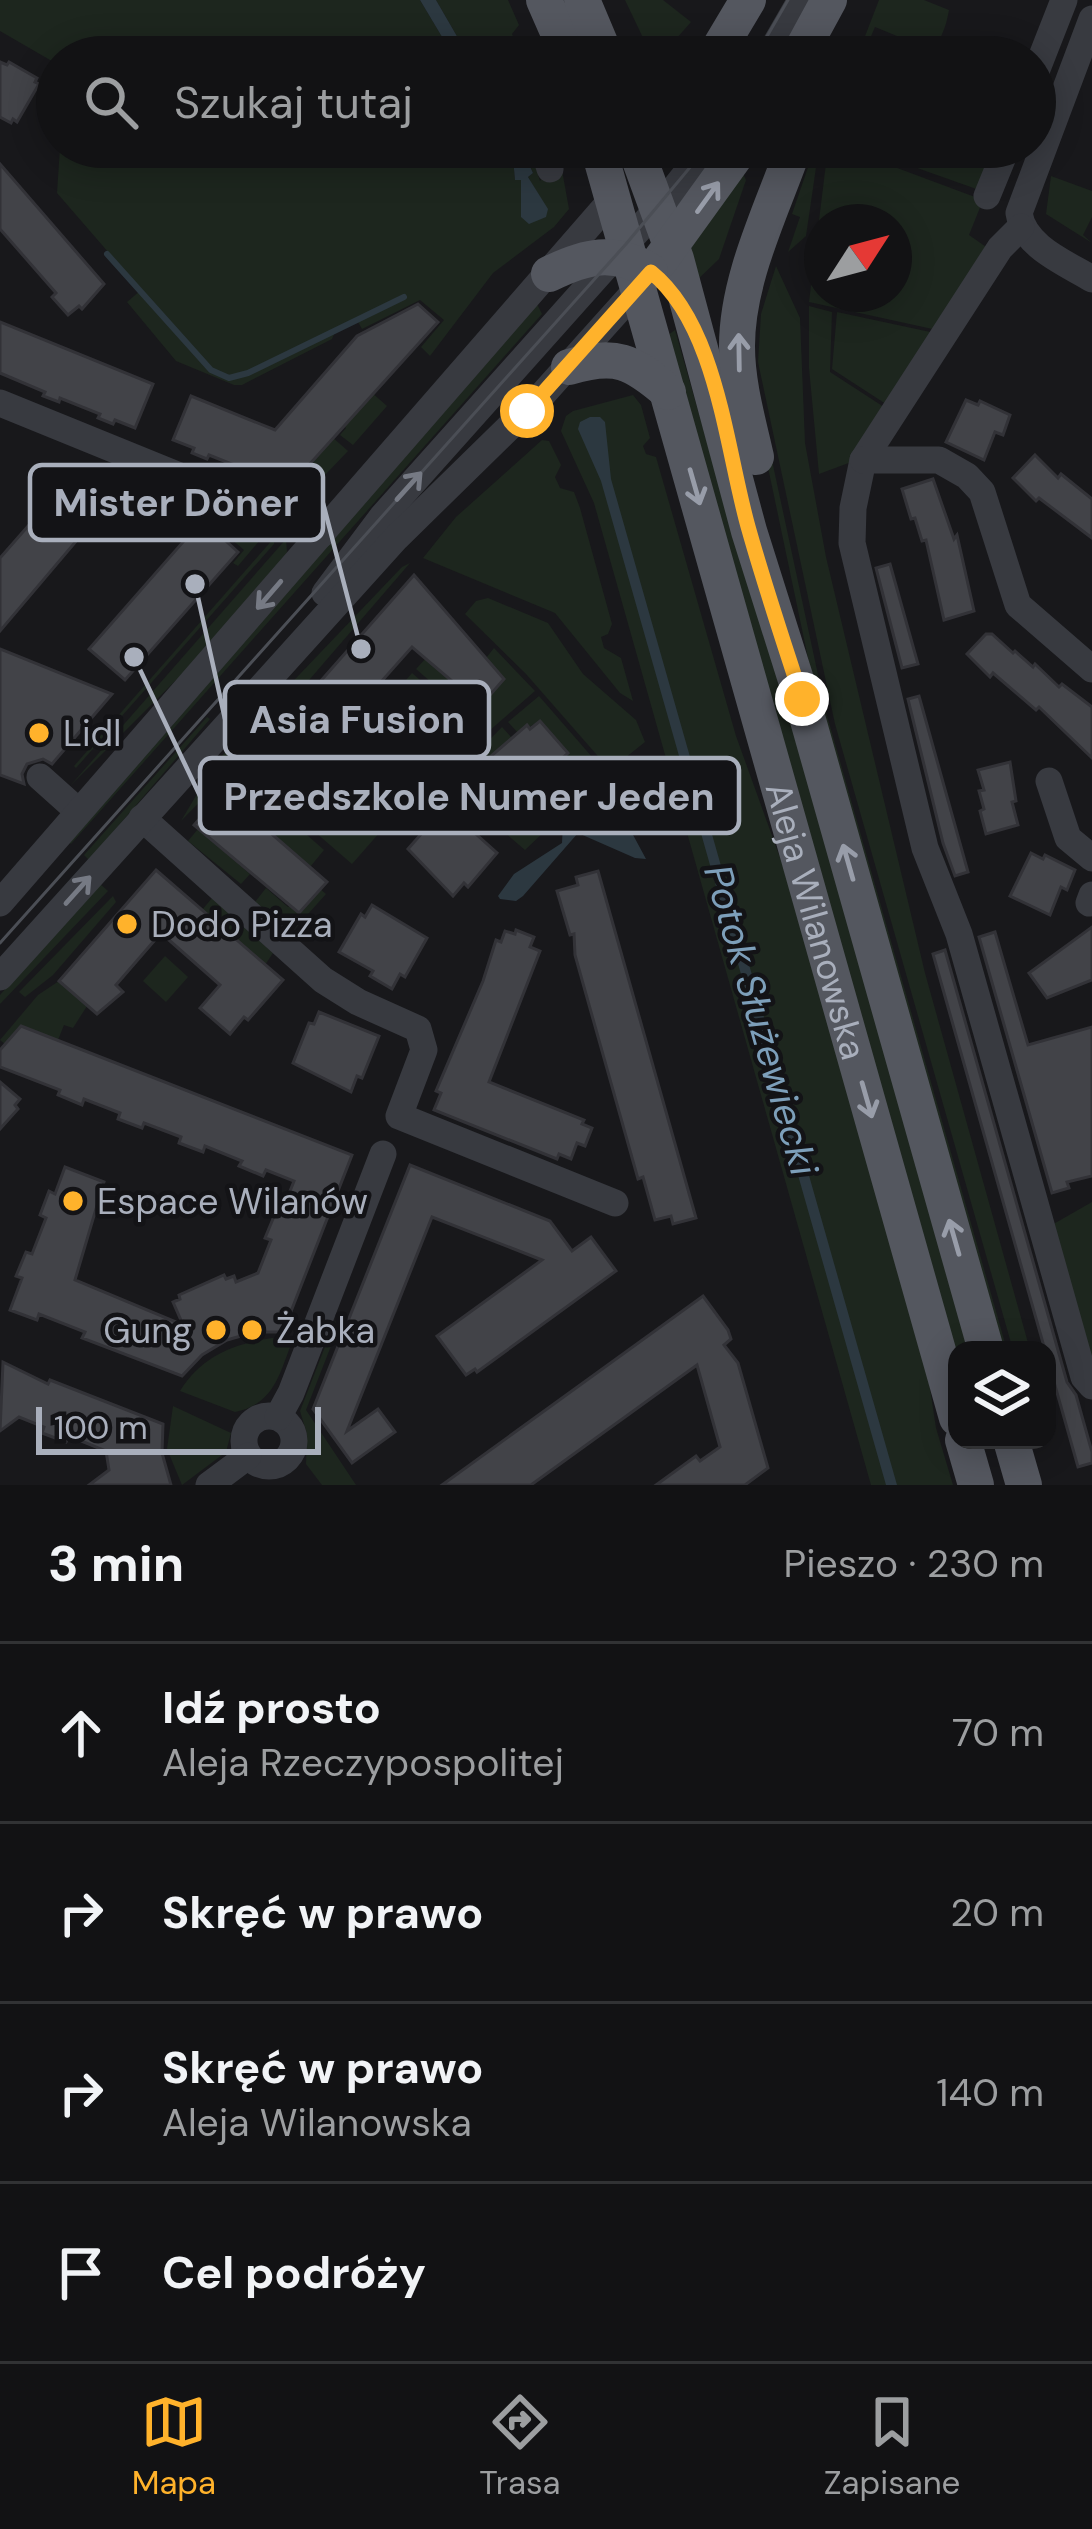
<!DOCTYPE html>
<html lang="pl">
<meta charset="utf-8">
<style>
:root{--surface:#121214;--page:#1b1b1d;--text:#f1f3f6;--muted:#9c9ea0;--line:#313234;--accent:#ffb22b}
body{margin:0;font-family:"DM Sans",sans-serif;background:var(--page);color:var(--text)}
.controls{position:absolute;right:36px;bottom:36px;display:grid;overflow:hidden;border-radius:24px;box-shadow:0 6px 30px #0003}
.controls button{width:108px;height:108px;display:grid;place-items:center;padding:0;border:0;border-bottom:3px solid var(--line);background:var(--surface);color:var(--text);font:60px sans-serif}
.compass{position:absolute;left:804px;top:204px;width:108px;height:108px;border-radius:50%;background:var(--surface);box-shadow:0 6px 30px #0003;rotate:54deg}
.scale{position:absolute;left:36px;bottom:30px;width:285px;box-sizing:border-box;padding-left:12px;border:6px solid #a9afbc;border-top:0;font-size:33px;line-height:42px;white-space:nowrap;color:#a9afbc;-webkit-text-stroke:9px #131316;paint-order:stroke}
.stop{position:absolute;width:36px;height:36px;margin:-27px;border:9px solid #ffb22b;border-radius:50%;background:#fff}
.stop.end{background:#ffb22b;border-color:#fff;box-shadow:0 3px 12px #0008}
.list{margin:0;padding:0;list-style:none}
h2{display:flex;justify-content:space-between;align-items:center;height:156px;margin:0;padding:0 48px;font-size:51px}
h2 small{font-size:39px;font-weight:400;color:var(--muted)}
.list li{display:grid;grid-template-columns:78px 1fr auto;gap:36px;align-items:center;box-sizing:border-box;height:180px;padding:0 48px;border-top:3px solid var(--line)}
.list b{display:block;font-size:45px;white-space:nowrap}
.list p{margin:0;font-size:39px;white-space:nowrap;color:var(--muted)}
.list em{font-size:39px;font-style:normal;color:var(--muted)}
.icon{flex:none;width:66px;height:66px;fill:none;stroke:currentColor;stroke-width:2;stroke-linecap:round;stroke-linejoin:round}
.map{position:relative;flex:none;width:1092px;height:1485px;overflow:hidden}
.search{position:absolute;background:var(--surface);box-shadow:0 6px 30px #0003;left:36px;right:36px;top:36px;height:132px;display:flex;align-items:center;gap:30px;box-sizing:border-box;padding:0 42px;border-radius:66px;color:var(--muted);font-size:45px}
.sheet{height:876px;background:var(--surface)}
nav{display:flex;justify-content:space-around;align-items:center;box-sizing:border-box;height:168px;border-top:3px solid var(--line);background:var(--surface);font-size:33px;color:var(--muted)}
nav a{display:grid;justify-items:center;gap:6px}
nav .on{color:var(--accent)}
.map>svg:first-child{display:block}
.green{fill:#1d261e;fill-rule:evenodd}
.water{fill:#2c3840}
.lines{fill:none;stroke-linecap:round;stroke-linejoin:round}
.stream{stroke:#2c3840;stroke-width:6}
.building{fill:#424348;stroke:#323237;stroke-width:3}
.minor{stroke:#383a40;stroke-width:27}
.major{stroke:#54575f;stroke-width:36}
.tram{stroke:#4b4e55;stroke-width:3}
.oneway{stroke:#989da9}
.oneway2{stroke:#767a84}
.route{stroke:#ffb22b;stroke-width:15}
.poi-dot{fill:#ffb22b;stroke:#131316;stroke-width:4.5}
.labels{text-anchor:middle;dominant-baseline:central;stroke-width:9;stroke-linejoin:round;paint-order:stroke}
.poi-label{font-size:36px;fill:#a9afbc;stroke:#131316;text-anchor:start}
.street-label{font-size:36px;fill:#a9afbc;stroke:#131316}
.water-label{font-size:39px;font-style:italic;fill:#7d9fba;stroke:#131316}
.leader{fill:none;stroke:#a9afbc;stroke-width:4.5}
.callout-dot{fill:#a9afbc;stroke:#131316;stroke-width:4.5}
.callout{fill:#131316;stroke:#a9afbc;stroke-width:4.5}
.callout-label{font-size:39px;text-anchor:middle;font-weight:bold;fill:#a9afbc}
</style>
<div class="map">
<svg width="1092" height="1485" viewBox="0 0 1092 1485">
<rect width="100%" height="100%" fill="#18181b"/>
<g class="green">
<polygon points="0,0 420,0 454,57 57,57 57,64 0,31"/>
<polygon points="436,0 508,0 519,25 512,34 522,57 469,57"/>
<polygon points="625,0 663,0 691,22 668,48 654,49 646,44"/>
<path d="M879 0H924L949 10C945 33 936 57 909 57L914 43 875 27 862 57H857Z"/>
<polygon points="60,147 512,147 515,179 521,179 521,217 547,209 528,177 533,173 521,147 538,147 535,165 540,181 544,174 562,170 569,209 554,227 493,273 430,356 421,347 444,320 420,300 362,329 358,322 335,332 332,339 242,385 234,385 176,361 127,302 141,290 57,193"/>
<polygon points="815,147 819,147 806,236 788,252 800,217 792,214"/>
<path d="M828 147H841L983 200 969 235 989 249 937 330 809 302ZM822 222H894V294H822Z"/>
<polygon points="858,147 1003,147 982,191"/>
<polygon points="741,169 746,180 719,259 695,282 688,253"/>
<polygon points="1051,176 1092,191 1092,217 1083,235 1092,243 1046,214"/>
<polygon points="776,266 800,318 805,443 826,557 925,973 1030,1350 1013,1350 835,724 758,362 761,314"/>
<polygon points="537,304 542,314 71,844 67,840"/>
<polygon points="809,306 832,312 830,372 887,409 854,461 819,474 809,368"/>
<polygon points="837,312 935,333 889,406 832,369"/>
<polygon points="754,314 755,381 826,712 1007,1350 1000,1350 816,696 748,372"/>
<polygon points="675,330 735,540 783,684 973,1350 957,1350 957,1372 665,337"/>
<polygon points="371,392 387,406 353,445 340,435 346,428 343,425"/>
<polygon points="633,395 641,405 650,438 643,446 646,454 656,457 736,736 796,902 926,1362 936,1428 953,1485 871,1485 594,503 561,431 566,416 573,411"/>
<polygon points="332,437 348,451 302,499 278,492 281,484"/>
<polygon points="542,440 549,441 561,465 555,477 560,488 574,492 580,508 612,624 608,634 601,637 604,648 621,658 633,701 620,693 555,613 423,558 456,517"/>
<polygon points="180,497 261,530 266,533 238,566 233,563 244,550 214,524 176,508"/>
<polygon points="274,538 274,544 76,768 74,766"/>
<polygon points="286,539 287,552 282,562 206,650 70,786"/>
<polygon points="410,563 236,765 181,821 216,762 402,567"/>
<polygon points="488,598 548,623 583,674 636,720 645,742 610,770 526,674 465,614 476,601"/>
<polygon points="494,648 535,691 488,732 416,669 426,658 472,699 476,695 484,702 486,658"/>
<polygon points="412,673 473,726 433,772 373,719"/>
<polygon points="539,696 606,773 525,850 447,783 502,727 512,738 490,757 533,805 545,795 548,798 570,780 558,762 568,753 540,721 518,733 508,722"/>
<polygon points="207,717 210,719 89,860 84,855"/>
<polygon points="319,753 377,803 410,786 416,791 352,864 278,800"/>
<polygon points="273,805 324,850 310,867 258,822"/>
<polygon points="198,829 250,874 241,884 188,841"/>
<polygon points="99,883 108,891 0,1004 0,995"/>
<polygon points="266,888 288,907 320,889 326,894 291,933 255,902"/>
<polygon points="113,896 116,902 53,975 25,997 19,992"/>
<polygon points="212,898 273,953 265,965 202,910"/>
<polygon points="165,956 188,977 166,1002 143,981"/>
<polygon points="59,981 87,1006 73,1028 64,1025 58,1040 21,1026 5,1044 0,1040 38,995"/>
<polygon points="1092,1202 1092,1371 1050,1226"/>
<polygon points="335,1321 340,1323 306,1410 356,1485 322,1485 306,1464 307,1434 300,1411"/>
<path d="M272 1338 292 1342C279 1375 274 1404 235 1412L180 1391C202 1356 233 1344 272 1338Z"/>
<polygon points="173,1406 231,1433 226,1452 182,1485 167,1449"/>
</g>
<g class="water">
<polygon points="420,0 436,0 469,57 454,57"/>
<polygon points="512,147 521,147 533,173 528,177 548,209 546,217 529,224 521,217 521,180 515,180"/>
<polygon points="590,417 600,417 605,422 611,479 897,1485 886,1485 601,481 578,429 580,422"/>
<polygon points="586,799 632,833 646,859 635,858 578,833 523,896 516,901 500,899 498,896 514,874 562,843 563,822"/>
</g>
<g class="lines">
<polyline class="stream" points="107,254 211,370 229,378 248,373 404,297"/>
</g>
<g class="building">
<polygon points="0,62 7,65 9,62 37,78 35,82 39,84 17,122 13,119 11,123 0,117"/>
<polygon points="0,164 104,284 82,309 79,306 68,315 52,297 56,293 0,229"/>
<polygon points="418,304 438,322 289,487 248,475 249,471 209,455 207,459 192,453 194,448 173,440 191,396 275,430 357,336"/>
<polygon points="0,322 153,384 135,428 115,420 113,424 98,418 100,414 60,398 59,402 43,396 45,392 0,373"/>
<polygon points="966,400 978,405 980,401 1010,415 1003,435 995,432 984,460 946,442"/>
<polygon points="1035,455 1058,478 1061,474 1092,499 1092,538 1039,498 1036,501 1013,478"/>
<polygon points="72,476 87,489 92,483 111,500 0,631 0,558"/>
<polygon points="933,479 954,539 957,535 974,611 944,620 926,540 922,541 915,518 911,519 902,489"/>
<polygon points="197,526 212,539 217,533 238,552 125,680 89,649"/>
<polygon points="890,564 918,664 902,668 876,568"/>
<polygon points="414,575 504,679 484,702 476,695 473,699 412,647 348,719 417,779 389,810 319,753 288,788 258,822 327,882 299,913 194,825"/>
<polygon points="986,634 992,634 1013,653 1015,651 1033,667 1035,664 1059,687 1062,684 1092,707 1092,758 1039,707 1036,710 993,673 990,677 967,654"/>
<polygon points="0,649 112,694 52,764 43,759 27,764 22,774 24,784 0,775"/>
<polygon points="919,696 968,872 955,876 943,843 908,699"/>
<polygon points="540,721 568,753 558,762 570,780 548,799 544,795 532,806 490,757 527,725 530,729"/>
<polygon points="1010,762 1016,801 1012,802 1018,825 986,834 980,811 984,809 979,791 984,790 978,770"/>
<polygon points="449,810 497,853 468,887 464,883 453,896 408,849 436,817 440,820"/>
<polygon points="1031,853 1043,859 1045,855 1075,870 1067,890 1061,887 1050,915 1010,896"/>
<polygon points="156,870 283,980 248,1020 244,1017 230,1034 200,1008 220,985 161,933 116,985 123,992 97,1014 59,981"/>
<polygon points="598,871 696,1218 673,1224 671,1216 655,1220 643,1177 638,1179 575,955 574,934 570,935 557,891 578,885 576,877"/>
<polygon points="372,905 427,938 405,977 400,974 392,989 370,976 373,971 339,952 361,914 365,917"/>
<polygon points="1092,927 1092,980 1047,998 1029,973"/>
<polygon points="516,930 534,937 530,947 540,951 489,1082 584,1120 582,1124 592,1128 585,1146 577,1143 571,1159 559,1154 557,1159 434,1110 441,1093 436,1091 483,981 496,940 501,942 505,931 515,934"/>
<polygon points="995,932 1028,1045 1092,1027 1092,1176 1067,1182 1069,1188 1052,1193 979,937"/>
<polygon points="945,950 1067,1382 1076,1395 1092,1452 1092,1463 1078,1467 933,954"/>
<polygon points="319,1012 379,1036 362,1078 357,1076 351,1092 293,1063 309,1023 314,1024"/>
<polygon points="21,1026 352,1155 283,1332 255,1332 227,1340 202,1355 182,1376 82,1338 85,1332 39,1314 37,1320 10,1310 22,1278 16,1276 26,1252 32,1254 46,1218 40,1215 49,1191 55,1194 65,1167 104,1182 75,1280 183,1325 173,1302 180,1299 179,1295 224,1275 226,1279 234,1276 236,1282 258,1273 271,1240 265,1238 275,1214 280,1216 294,1181 266,1170 263,1176 239,1166 242,1161 205,1146 203,1152 179,1143 181,1137 144,1123 142,1128 118,1119 120,1113 84,1099 82,1105 58,1095 60,1090 0,1067 0,1050"/>
<polygon points="0,1082 20,1099 15,1105 18,1109 0,1129"/>
<polygon points="410,1165 550,1221 572,1251 591,1237 616,1271 477,1372 475,1369 466,1375 437,1336 542,1260 432,1217 347,1431 378,1409 395,1432 352,1463 313,1409"/>
<polygon points="703,1296 728,1330 731,1339 724,1345 738,1363 768,1468 745,1485 656,1485 696,1456 700,1461 720,1447 697,1365 531,1485 442,1485"/>
<polygon points="3,1362 48,1384 50,1380 163,1424 162,1453 171,1485 89,1485 109,1470 106,1451 69,1436 66,1442 42,1433 44,1427 19,1417 0,1431"/>
</g>
<g class="lines">
<g class="minor">
<path d="M1092 19 1019 213C1024 247 1066 263 1092 279"/>
<polyline points="868,53 879,57"/>
<polyline points="768,57 801,0"/>
<polyline points="1035,74 1064,0"/>
<polyline points="543,147 550,169"/>
<polyline points="987,196 1007,147"/>
<polyline points="1021,227 1000,248 863,460 853,508 852,543 925,848 959,934 1084,1377 1092,1386"/>
<polyline points="0,403 322,534"/>
<polyline points="863,460 939,460 967,476 982,492 1018,605 1092,669"/>
<polyline points="325,593 382,517 666,199 707,147"/>
<polyline points="40,777 78,811"/>
<polyline points="1049,781 1068,838 1092,858"/>
<polyline points="142,818 323,980 358,1002 418,1029 424,1050 399,1116 615,1203"/>
<polyline points="0,903 613,198"/>
<polyline points="1089,903 1092,895"/>
<polyline points="0,977 396,538 543,394 638,288"/>
<circle cx="269" cy="1441" r="25"/>
<polyline points="278,1417 291,1393 383,1154"/>
<polyline points="209,1485 248,1456"/>
</g>
<g class="major">
<polyline points="544,0 569,57"/>
<polyline points="582,0 606,57"/>
<polyline points="714,57 748,0"/>
<polyline points="798,57 829,0"/>
<path id="s1" d="M598 147 957 1418"/>
<polyline points="635,147 676,259 749,531 802,699 986,1350"/>
<polyline points="659,262 742,147"/>
<path d="M549 274C586 256 613 249 650 271"/>
<path d="M569 367C616 353 632 361 668 392"/>
<path d="M756 457C748 421 737 384 737 346 737 278 772 210 794 147"/>
<polyline points="963,1440 976,1485"/>
<polyline points="1011,1440 1024,1485"/>
</g>
<g class="tram">
<polyline points="755,57 788,0"/>
<polyline points="0,943 626,244 707,147"/>
</g>
</g>
<defs><path id="oneway-shaft" d="M-6 0H5M1.5-3L5.5 0L1.5 3" fill="none" stroke-width="1.6" stroke-linecap="round" stroke-linejoin="round" transform="scale(3)"/></defs>
<g class="oneway">
<use href="#oneway-shaft" transform="translate(708 197) rotate(-54)"/>
<use href="#oneway-shaft" transform="translate(739 352) rotate(-91)"/>
<use href="#oneway-shaft" transform="translate(695 487) rotate(74)"/>
<use href="#oneway-shaft" transform="translate(848 862) rotate(-106)"/>
<use href="#oneway-shaft" transform="translate(867 1100) rotate(74)"/>
<use href="#oneway-shaft" transform="translate(954 1237) rotate(-106)"/>
</g>
<g class="oneway2">
<use href="#oneway-shaft" transform="translate(409 486) rotate(-48)"/>
<use href="#oneway-shaft" transform="translate(269 595) rotate(131)"/>
<use href="#oneway-shaft" transform="translate(78 890) rotate(-48)"/>
</g>
<g class="lines">
<path class="route" d="M527 411 651 272C718 326 726 451 749 530 765 587 784 643 802 699"/>
</g>
<g class="poi-dot">
<circle cx="39" cy="733" r="12"/>
<circle cx="127" cy="924" r="12"/>
<circle cx="73" cy="1201" r="12"/>
<circle cx="216" cy="1330" r="12"/>
<circle cx="252" cy="1330" r="12"/>
</g>
<g class="labels">
<g class="poi-label">
<text x="63" y="733">Lidl</text>
<text x="151" y="924">Dodo Pizza</text>
<text x="97" y="1201">Espace Wilanów</text>
<text x="192" y="1330" text-anchor="end">Gung</text>
<text x="276" y="1330">Żabka</text>
</g>
<g class="street-label">
<text stroke="none"><textPath href="#s1" startOffset="804">Aleja Wilanowska</textPath></text>
</g>
<g class="water-label">
<text transform="translate(761 1020) rotate(74)">Potok Służewiecki</text>
</g>
</g>
<path class="leader" d="M361 649L323 503M195 584L225 719M134 657L200 796"/>
<g class="callout-dot">
<circle cx="361" cy="649" r="12"/>
<circle cx="195" cy="584" r="12"/>
<circle cx="134" cy="657" r="12"/>
</g>
<g class="callout">
<rect x="30" y="465" width="293" height="75" rx="12"/>
<rect x="225" y="682" width="264" height="75" rx="12"/>
<rect x="200" y="758" width="539" height="75" rx="12"/>
</g>
<g class="callout-label">
<text x="176" y="516">Mister Döner</text>
<text x="357" y="733">Asia Fusion</text>
<text x="469" y="810">Przedszkole Numer Jeden</text>
</g>
</svg>
<div class="controls">
<button><svg class="icon" aria-label="layers" viewBox="0 0 24 24"><path d="M12 4l9 5-9 5-9-5zM3 14l9 5 9-5"/></svg></button>
</div>
<svg class="compass" viewBox="-18 -18 36 36"><path d="M0-13l5 13h-10z" fill="#e53935"/><path d="M0 13l5-13h-10z" fill="#9c9ea0"/></svg>
<div class="scale">100 m</div>
<div class="stop" style="left:527px;top:411px"></div>
<div class="stop end" style="left:802px;top:699px"></div>
<div class="search"><svg class="icon" aria-label="search" viewBox="0 0 24 24"><circle cx="10" cy="10" r="6"/><path d="M15 15l6 6"/></svg>Szukaj tutaj</div>
</div>
<section class="sheet">
<h2>3 min<small>Pieszo · 230 m</small></h2>
<ul class="list">
<li><svg class="icon" aria-label="ahead" viewBox="0 0 24 24"><path d="M12 20V5M6 11l6-6 6 6"/></svg><div><b>Idź prosto</b><p>Aleja Rzeczypospolitej</p></div><em>70 m</em></li>
<li><svg class="icon" aria-label="right" viewBox="0 0 24 24"><path d="M7 20v-9h11M14 6l5 5-5 5"/></svg><div><b>Skręć w prawo</b></div><em>20 m</em></li>
<li><svg class="icon" aria-label="right" viewBox="0 0 24 24"><path d="M7 20v-9h11M14 6l5 5-5 5"/></svg><div><b>Skręć w prawo</b><p>Aleja Wilanowska</p></div><em>140 m</em></li>
<li><svg class="icon" aria-label="arrive" viewBox="0 0 24 24"><path d="M6 21V4h12l-3 4 3 4H6"/></svg><div><b>Cel podróży</b></div></li>
</ul>
</section>
<nav>
<a class="on"><svg class="icon" aria-label="map" viewBox="0 0 24 24"><path d="M3 6l6-2 6 2 6-2v14l-6 2-6-2-6 2zM9 4v14M15 6v14"/></svg>Mapa</a>
<a><svg class="icon" aria-label="directions" viewBox="0 0 24 24"><path d="M12 3l9 9-9 9-9-9zM9 14v-3h6M13 9l2 2-2 2"/></svg>Trasa</a>
<a><svg class="icon" aria-label="saved" viewBox="0 0 24 24"><path d="M7 4h10v16l-5-4-5 4z"/></svg>Zapisane</a>
</nav>
